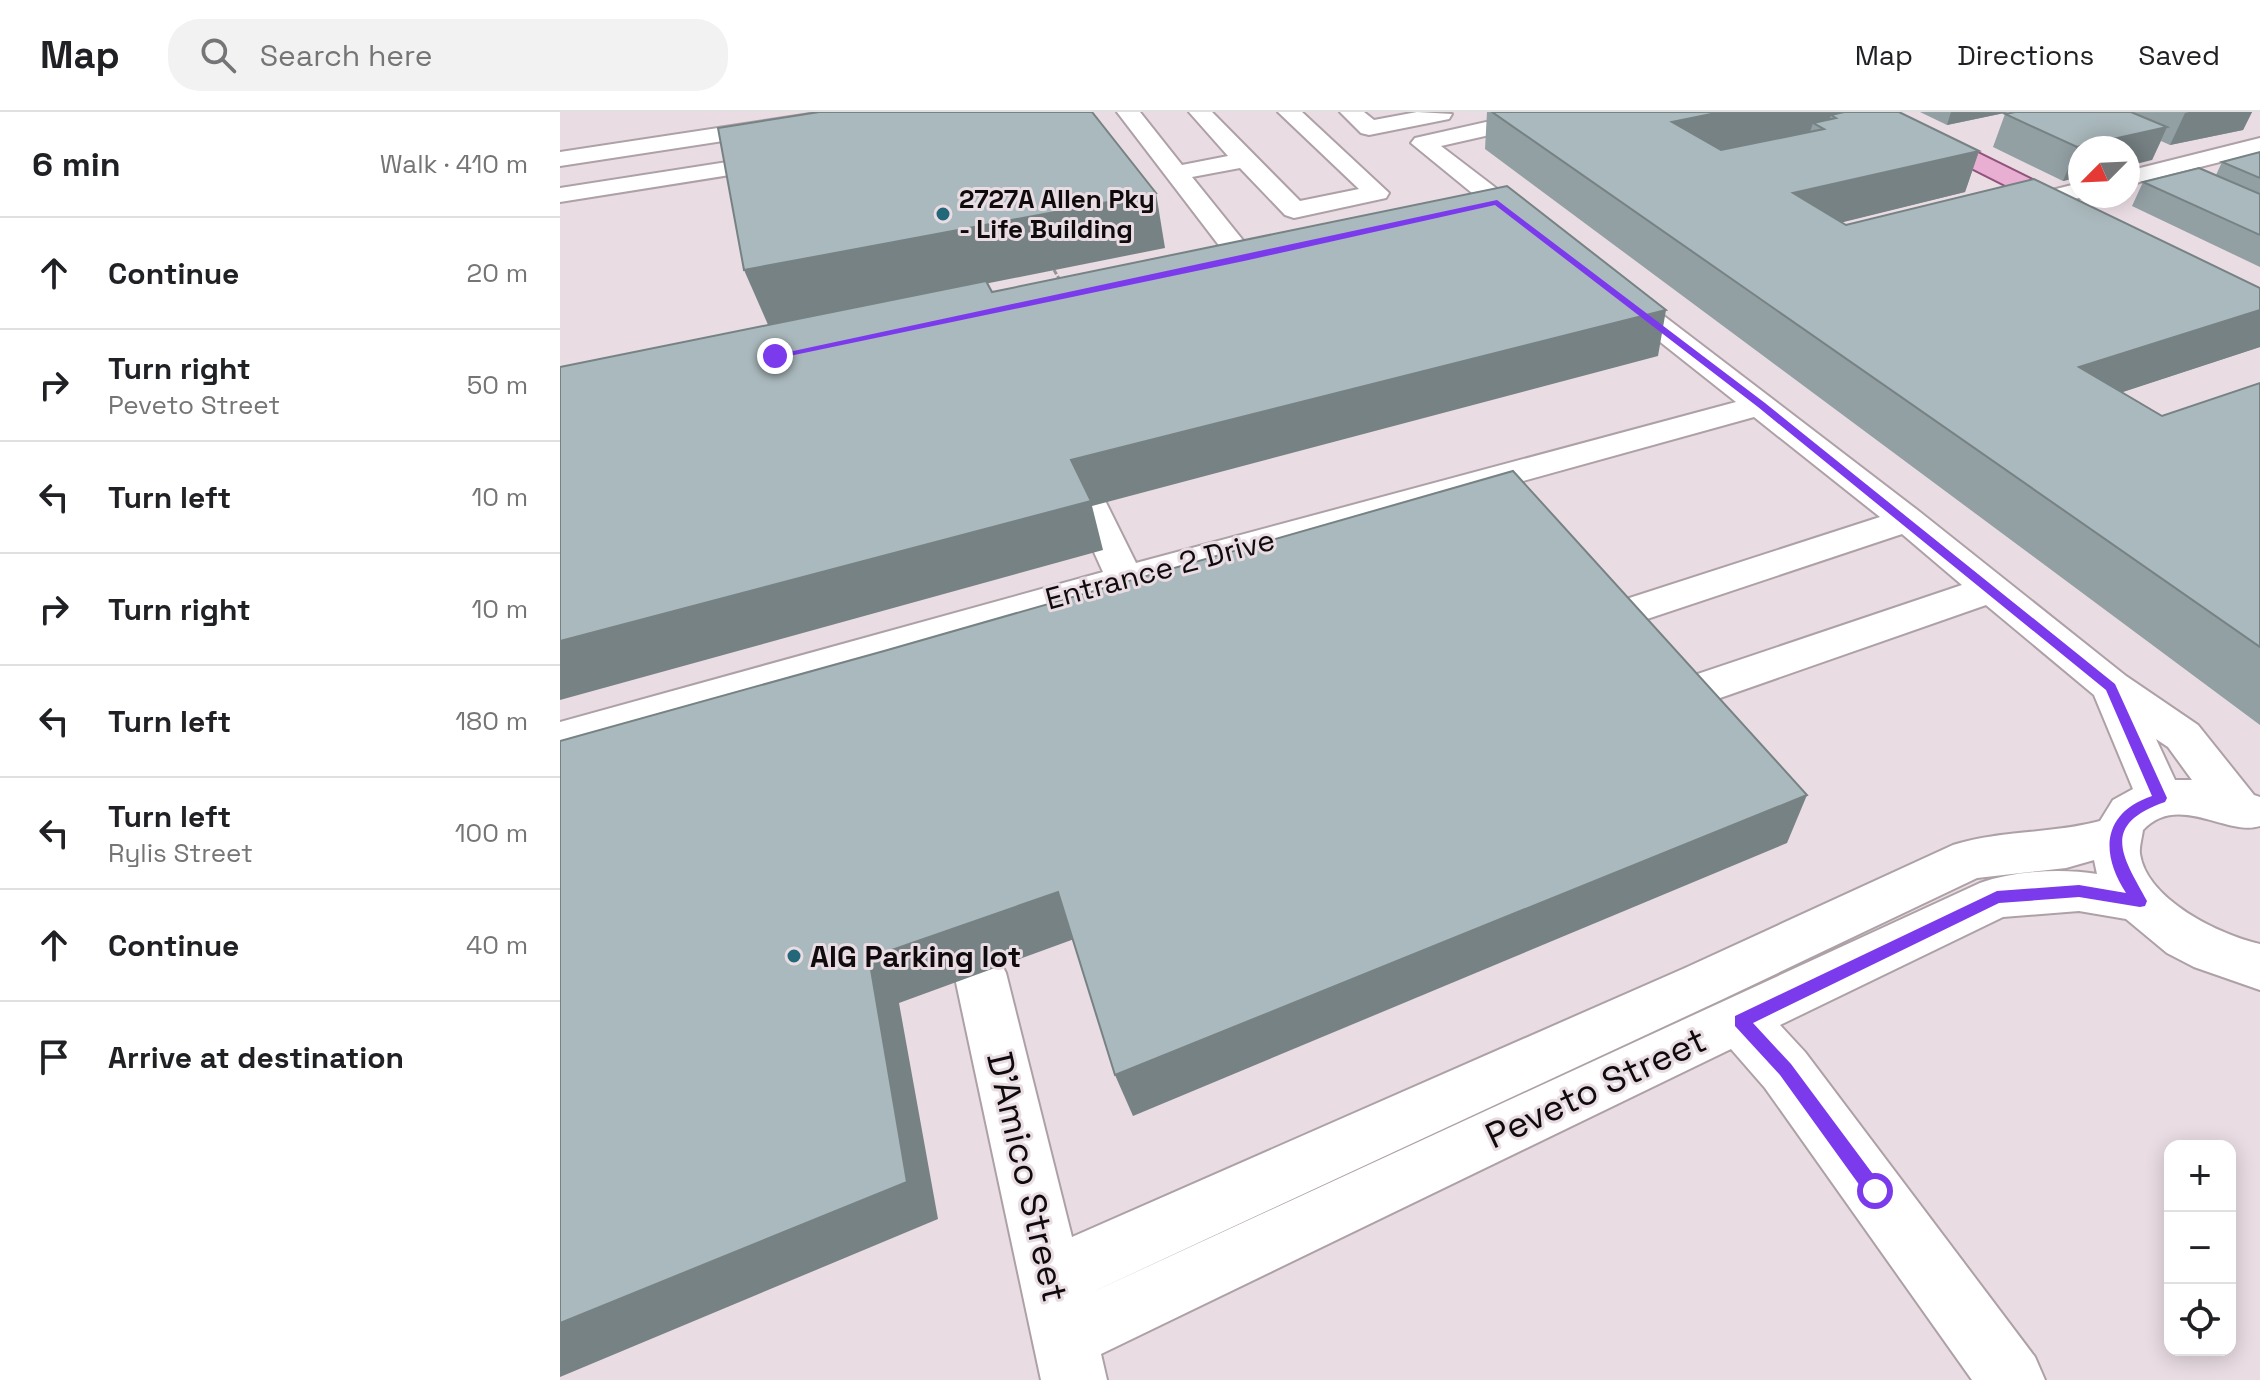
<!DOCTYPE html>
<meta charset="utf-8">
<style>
:root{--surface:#fff;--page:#f2f2f2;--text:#202124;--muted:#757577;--line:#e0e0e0}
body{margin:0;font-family:"Space Grotesk",sans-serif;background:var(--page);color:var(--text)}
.controls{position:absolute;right:24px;bottom:24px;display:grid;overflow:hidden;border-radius:16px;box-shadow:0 4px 20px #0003}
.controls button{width:72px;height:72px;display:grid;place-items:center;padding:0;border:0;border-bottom:2px solid var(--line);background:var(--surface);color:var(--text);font:40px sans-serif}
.compass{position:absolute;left:1508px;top:24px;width:72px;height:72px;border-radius:50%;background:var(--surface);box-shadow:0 4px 20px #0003;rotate:246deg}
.stop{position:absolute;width:24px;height:24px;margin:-18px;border:6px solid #7c3aed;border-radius:50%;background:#fff}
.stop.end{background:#7c3aed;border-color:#fff;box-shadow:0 2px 8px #0008}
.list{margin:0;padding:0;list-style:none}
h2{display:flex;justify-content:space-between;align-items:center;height:104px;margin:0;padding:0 32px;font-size:34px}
h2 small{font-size:26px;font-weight:400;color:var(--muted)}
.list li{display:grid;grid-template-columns:52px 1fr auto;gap:24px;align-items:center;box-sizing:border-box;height:112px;padding:0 32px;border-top:2px solid var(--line)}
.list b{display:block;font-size:30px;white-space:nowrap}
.list p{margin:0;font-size:26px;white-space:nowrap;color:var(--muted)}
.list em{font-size:26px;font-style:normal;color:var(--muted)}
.icon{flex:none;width:44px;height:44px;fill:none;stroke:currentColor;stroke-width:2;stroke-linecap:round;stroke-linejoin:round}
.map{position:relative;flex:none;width:1700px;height:1268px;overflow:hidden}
header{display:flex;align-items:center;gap:48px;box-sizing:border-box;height:112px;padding:0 40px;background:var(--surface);border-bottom:2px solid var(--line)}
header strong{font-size:38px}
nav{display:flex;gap:44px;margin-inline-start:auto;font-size:28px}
.search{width:560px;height:72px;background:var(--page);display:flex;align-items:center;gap:20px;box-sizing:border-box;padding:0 28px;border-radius:32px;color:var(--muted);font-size:30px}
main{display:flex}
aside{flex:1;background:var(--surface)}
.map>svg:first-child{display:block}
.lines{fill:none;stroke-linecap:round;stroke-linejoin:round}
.minor-casing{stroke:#ada1a7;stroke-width:4}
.major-casing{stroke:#92537a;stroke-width:4}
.minor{fill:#fff;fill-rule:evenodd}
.major{fill:#e8afd3;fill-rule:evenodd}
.path-bridge{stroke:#9a9196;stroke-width:3;stroke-dasharray:5 2;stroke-linecap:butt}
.wall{fill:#929fa3}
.shaded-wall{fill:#778284}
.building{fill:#aab9bd;stroke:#778284;stroke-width:2}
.route{fill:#7c3aed}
.poi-dot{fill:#236879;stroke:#e9dce3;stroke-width:3}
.labels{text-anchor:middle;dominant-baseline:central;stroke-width:6;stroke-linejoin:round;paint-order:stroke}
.far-poi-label{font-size:26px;font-weight:bold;fill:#0f0b0d;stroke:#e9dce3;text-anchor:start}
.street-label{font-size:30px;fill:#0f0b0d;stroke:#e9dce3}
.poi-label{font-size:30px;font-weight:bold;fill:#0f0b0d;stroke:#e9dce3;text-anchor:start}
.near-street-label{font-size:36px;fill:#0f0b0d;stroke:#e9dce3}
</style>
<header>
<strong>Map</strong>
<div class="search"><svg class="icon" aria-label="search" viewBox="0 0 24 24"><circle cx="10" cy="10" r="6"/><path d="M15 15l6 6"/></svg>Search here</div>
<nav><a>Map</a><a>Directions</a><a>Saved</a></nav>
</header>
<main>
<aside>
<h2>6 min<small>Walk · 410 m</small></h2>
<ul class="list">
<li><svg class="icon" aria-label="ahead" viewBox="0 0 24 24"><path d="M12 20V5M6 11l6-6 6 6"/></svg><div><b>Continue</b></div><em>20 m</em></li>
<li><svg class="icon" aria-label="right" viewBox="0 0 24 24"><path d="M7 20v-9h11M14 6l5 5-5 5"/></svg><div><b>Turn right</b><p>Peveto Street</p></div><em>50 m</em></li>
<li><svg class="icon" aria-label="left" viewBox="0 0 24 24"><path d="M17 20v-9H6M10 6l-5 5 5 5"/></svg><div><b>Turn left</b></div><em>10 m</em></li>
<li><svg class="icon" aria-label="right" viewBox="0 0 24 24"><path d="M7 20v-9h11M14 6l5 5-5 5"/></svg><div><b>Turn right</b></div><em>10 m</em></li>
<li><svg class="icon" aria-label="left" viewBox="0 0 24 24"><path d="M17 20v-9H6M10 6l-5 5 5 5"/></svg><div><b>Turn left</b></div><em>180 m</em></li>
<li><svg class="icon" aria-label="left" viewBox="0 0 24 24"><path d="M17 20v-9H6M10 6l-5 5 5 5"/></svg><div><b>Turn left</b><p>Rylis Street</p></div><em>100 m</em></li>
<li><svg class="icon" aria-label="ahead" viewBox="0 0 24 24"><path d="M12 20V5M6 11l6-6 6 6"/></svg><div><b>Continue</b></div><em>40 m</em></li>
<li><svg class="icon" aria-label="arrive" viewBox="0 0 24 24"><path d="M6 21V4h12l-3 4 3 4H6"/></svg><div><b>Arrive at destination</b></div></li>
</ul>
</aside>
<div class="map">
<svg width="1700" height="1268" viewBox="0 0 1700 1268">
<rect width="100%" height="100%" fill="#e9dce3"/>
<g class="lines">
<g class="minor-casing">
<g id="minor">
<polygon points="263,0 318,0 307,7 0,54 0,40"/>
<polygon points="557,0 580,0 622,53 668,44 629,0 652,0 740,89 799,77 718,0 742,0 829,81 826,86 734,106 725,103 680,56 632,65 698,147 694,153 674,153"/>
<polygon points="780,0 804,0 814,8 857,0 892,2 889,7 809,23 801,21"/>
<polygon points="971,0 1012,0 1009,5 881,34 979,109 983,115 979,121 961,121 851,31 855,26"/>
<polygon points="1700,26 1700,40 1568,73 1568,59"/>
<polygon points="225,41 233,43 237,48 233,53 0,90 0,76"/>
<polygon points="1520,71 1520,84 1526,84 1489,94 1480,91 1476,86 1480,81"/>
<path d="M1056 172 1066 175 1360 400 1566 564 1638 613 1694 683 1700 685V714C1668 725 1618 680 1583 718 1582 726 1579 735 1580 742 1587 788 1660 823 1700 832V878L1634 855 1607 841 1566 807 1519 799 1443 805 1220 913 1245 940 1475 1245 1485 1268H1412L1205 976 1171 937 541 1242 547 1268H481L394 861 402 845 420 838 438 845 446 861 512 1125 1125 856 1393 733C1440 718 1492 722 1540 709L1553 688 1573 677 1534 583 1426 493 1120 600 1105 604 1090 600 1084 589 1090 578 1402 473 1342 422 1051 519 1037 523 1023 519 1017 510 1023 501 1320 405 1194 305 342 541 0 642V610L543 460 491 345 496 338 508 335 520 338 576 451 1176 290 1046 187 1042 181 1046 175ZM1596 627 1608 635 1632 668H1615ZM1534 748 1537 762C1501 756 1454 759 1420 771L526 1183 1161 888 1417 766 1506 756Z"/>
</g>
</g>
<g class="major-casing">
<polygon id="major" points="1307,0 1335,0 1521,92 1525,97 1521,102 1503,102 1310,5"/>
</g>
<use href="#minor" class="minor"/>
<use href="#major" class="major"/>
<polyline class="path-bridge" points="494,158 501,170"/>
</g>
<g class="wall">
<polygon points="927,0 1281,0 1419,39 1405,80 1282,110 1286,113 1700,235 1562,280 1602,304 1700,271 1700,613 925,37"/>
<polygon points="1360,0 1449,0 1387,13"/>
<polygon points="1455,0 1692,0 1683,18 1610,33 1601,29 1592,48 1520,36 1520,65 1503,69 1433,35 1445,2"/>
<polygon points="1700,40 1700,155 1572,94 1583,70 1656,63 1662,50"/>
</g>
<g class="shaded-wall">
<polygon points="1161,0 1281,0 1277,14 1276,6 1271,3 1267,16 1253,11 1250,20 1106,50 1112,10"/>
<polygon points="1391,0 1449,0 1387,13"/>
<polygon points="1629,0 1692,0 1683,18 1610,33 1625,1"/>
<polygon points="1607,15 1592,48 1568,54 1568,36 1520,36 1520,65 1503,69 1517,35"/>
<polygon points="1419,39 1405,80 1223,125 1233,81"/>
<polygon points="596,81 605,136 209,215 184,158"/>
<polygon points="1106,198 1098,244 532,394 543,438 0,588 0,529 511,348"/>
<polygon points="1700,198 1700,235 1496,302 1519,255"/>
<polygon points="1247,683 1227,731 573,1004 555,963"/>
<polygon points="498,780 517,826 339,891 378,1107 0,1265 0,1211 309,846"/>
</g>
<g class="building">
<polygon points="259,0 532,0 596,81 184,158 158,16"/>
<polygon points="932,0 1161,0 1112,10 1161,38 1264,17 1253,11 1276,6 1271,3 1284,0 1339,0 1419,39 1233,81 1286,113 1474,67 1700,176 1700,198 1519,255 1602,304 1700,271 1700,535"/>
<polygon points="1455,0 1571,0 1607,15 1517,35 1445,2"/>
<polygon points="1700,40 1700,66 1662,50"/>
<polygon points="1639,56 1700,82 1700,123 1583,70"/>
<polygon points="947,74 1106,198 511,348 531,389 0,529 0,255 426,169 432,180"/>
<polygon points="953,359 1247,683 555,963 498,780 309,846 347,1070 0,1211 0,629 324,539"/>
</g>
<path class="route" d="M937 88 1205 291 1555 572 1607 686 1605 690C1539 713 1563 745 1587 789L1585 794 1580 795 1519 785 1439 791 1193 911 1231 952 1321 1073 1323 1079 1321 1085 1315 1088 1308 1085 1220 963 1175 914V904L1437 779 1519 773 1566 781C1540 741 1542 701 1592 684L1546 578 1198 295 935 93 684 149 215 247 210 244Z"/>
<g class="poi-dot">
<circle cx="383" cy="102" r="8"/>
<circle cx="234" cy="844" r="8"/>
</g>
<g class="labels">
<g class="far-poi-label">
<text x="399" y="87">2727A Allen Pky<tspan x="399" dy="30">- Life Building</tspan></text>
</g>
<g class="street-label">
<text transform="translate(600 457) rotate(-15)">Entrance 2 Drive</text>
</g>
<g class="poi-label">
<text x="250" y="844">AIG Parking lot</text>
</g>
<g class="near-street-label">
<text transform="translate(1036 976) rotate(-25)">Peveto Street</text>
<text transform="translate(467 1065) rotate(77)">D'Amico Street</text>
</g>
</g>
</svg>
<div class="controls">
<button>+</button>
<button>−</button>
<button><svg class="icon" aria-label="locate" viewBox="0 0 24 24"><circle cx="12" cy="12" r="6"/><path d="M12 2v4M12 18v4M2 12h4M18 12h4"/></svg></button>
</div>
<svg class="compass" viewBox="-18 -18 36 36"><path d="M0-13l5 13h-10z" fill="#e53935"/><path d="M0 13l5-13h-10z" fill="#757577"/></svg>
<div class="stop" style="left:1315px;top:1079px"></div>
<div class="stop end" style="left:215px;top:244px"></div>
</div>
</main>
